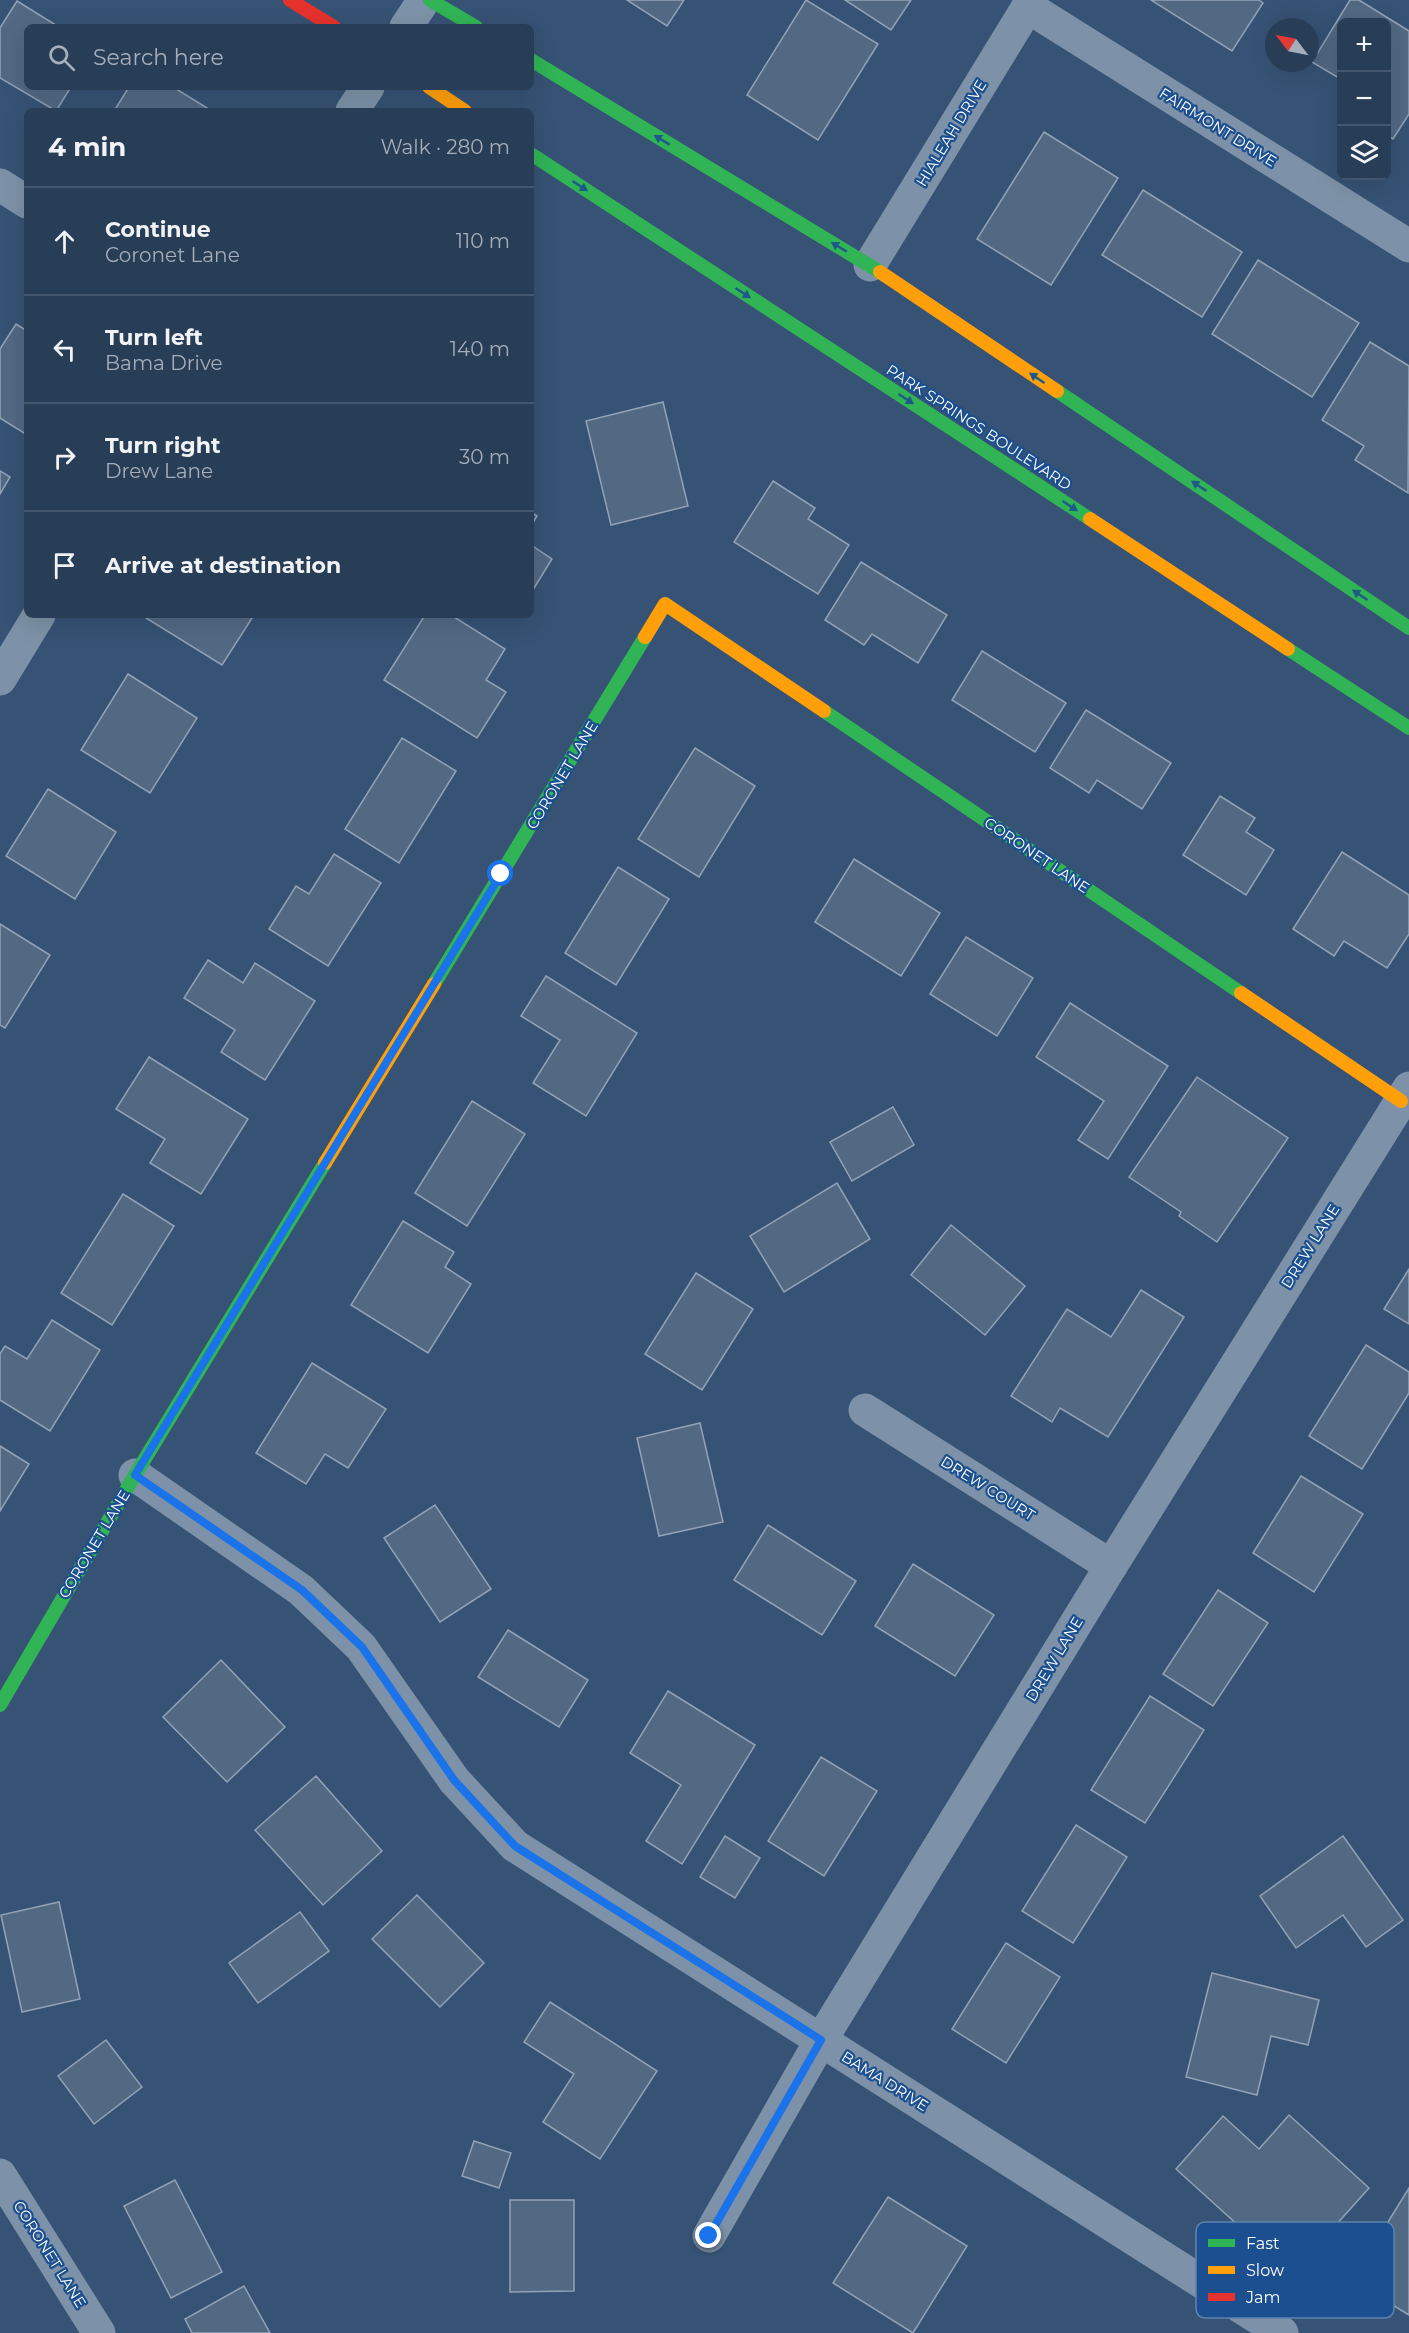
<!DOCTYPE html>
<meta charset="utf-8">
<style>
:root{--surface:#283e57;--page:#344961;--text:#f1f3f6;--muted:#a5aeba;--line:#44576d}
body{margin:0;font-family:Montserrat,sans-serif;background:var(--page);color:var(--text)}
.controls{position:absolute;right:18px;top:18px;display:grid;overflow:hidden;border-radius:9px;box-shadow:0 6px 24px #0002}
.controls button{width:54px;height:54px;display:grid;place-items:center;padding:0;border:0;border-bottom:2px solid var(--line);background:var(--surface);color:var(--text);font:30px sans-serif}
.compass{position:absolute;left:1265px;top:18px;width:54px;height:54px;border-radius:50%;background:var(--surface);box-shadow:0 6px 24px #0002;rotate:302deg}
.stop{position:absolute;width:18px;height:18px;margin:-14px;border:4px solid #1a73e8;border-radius:50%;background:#fff}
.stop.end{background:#1a73e8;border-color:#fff;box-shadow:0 2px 6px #0008}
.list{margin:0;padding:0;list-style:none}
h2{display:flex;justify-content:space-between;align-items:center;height:78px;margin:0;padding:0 24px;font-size:26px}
h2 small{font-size:20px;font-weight:400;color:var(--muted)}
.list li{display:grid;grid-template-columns:39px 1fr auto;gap:18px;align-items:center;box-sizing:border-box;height:108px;padding:0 24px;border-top:2px solid var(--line)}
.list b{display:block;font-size:22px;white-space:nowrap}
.list p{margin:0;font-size:20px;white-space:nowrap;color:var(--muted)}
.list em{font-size:20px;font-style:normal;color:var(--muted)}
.icon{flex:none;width:33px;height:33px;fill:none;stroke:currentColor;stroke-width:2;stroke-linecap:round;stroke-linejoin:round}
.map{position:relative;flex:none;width:1409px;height:2333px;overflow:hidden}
.search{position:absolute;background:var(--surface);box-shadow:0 6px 24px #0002;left:24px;top:24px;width:510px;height:66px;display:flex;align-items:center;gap:15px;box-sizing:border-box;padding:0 21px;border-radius:9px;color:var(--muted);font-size:22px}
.panel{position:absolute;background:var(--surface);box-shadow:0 6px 24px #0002;left:24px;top:108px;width:510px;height:510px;border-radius:9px}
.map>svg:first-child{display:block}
.building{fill:#526984;stroke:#92a2b6;stroke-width:1.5}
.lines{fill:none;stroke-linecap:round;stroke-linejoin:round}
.street{stroke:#7d92a8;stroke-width:33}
.fast{stroke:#30b455;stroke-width:14}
.slow{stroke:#ff9f0a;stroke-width:14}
.jam{stroke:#e5322d;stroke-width:14}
.oneway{fill:#1d5989}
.route{stroke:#1a73e8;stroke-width:8}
.labels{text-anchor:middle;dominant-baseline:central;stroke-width:4.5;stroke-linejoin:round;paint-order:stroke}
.street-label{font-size:15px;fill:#fff;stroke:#1b4f8f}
.key{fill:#1b4f8f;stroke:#5f84b1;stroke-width:1.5}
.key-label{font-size:16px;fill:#fff}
</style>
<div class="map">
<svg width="1409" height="2333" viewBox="0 0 1409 2333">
<rect width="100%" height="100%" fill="#365274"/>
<g class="building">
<polygon points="627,0 684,0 667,26"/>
<polygon points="806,0 878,44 818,140 747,95"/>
<polygon points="845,0 911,0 891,30"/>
<polygon points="1151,0 1259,0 1263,3 1232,51"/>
<polygon points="1350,0 1359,0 1409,31 1409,114 1393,139 1386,135 1386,22 1342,22 1342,80 1312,62"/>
<polygon points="17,1 59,27 27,27 27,87 71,87 56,111 0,78 0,28"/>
<polygon points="129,87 173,87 212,111 114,111"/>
<polygon points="1044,132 1118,178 1051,285 977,239"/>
<polygon points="1143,190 1242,252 1202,317 1102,255"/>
<polygon points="1258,260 1359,323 1312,397 1212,334"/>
<polygon points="16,324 27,331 27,435 0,418 0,349"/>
<polygon points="1370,342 1409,366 1408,493 1355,460 1364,446 1322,420"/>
<polygon points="663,402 688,506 611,525 586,421"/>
<polygon points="0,471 10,477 0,494"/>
<polygon points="773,481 815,508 808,519 849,545 818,594 734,542"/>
<polygon points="531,512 537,516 531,526"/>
<polygon points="531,545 552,559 531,593"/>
<polygon points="861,562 947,615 918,663 872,634 864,645 825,620"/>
<polygon points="148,615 254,615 222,665 146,618"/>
<polygon points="425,615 451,615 505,649 486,680 506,692 477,738 384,680"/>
<polygon points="982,651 1066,703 1035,752 952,700"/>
<polygon points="128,674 197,718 150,793 81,750"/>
<polygon points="1086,710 1171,763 1142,809 1097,780 1089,793 1050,768"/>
<polygon points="402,738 456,771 399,863 345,829"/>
<polygon points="695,748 755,786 699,877 638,839"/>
<polygon points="48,789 116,832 75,899 6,856"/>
<polygon points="1220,796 1255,818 1246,832 1274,850 1246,895 1183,855"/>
<polygon points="1342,852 1409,895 1409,934 1387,968 1344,941 1334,956 1293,929"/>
<polygon points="334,854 381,883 328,966 269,929 296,886 309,894"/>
<polygon points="854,859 940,913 901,976 815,922"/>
<polygon points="618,867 669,899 616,985 565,953"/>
<polygon points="0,924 50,955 5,1028 0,1025"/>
<polygon points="966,937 1033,978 997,1036 930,994"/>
<polygon points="208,960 243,983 255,963 315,1001 265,1080 221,1052 235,1030 184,998"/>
<polygon points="546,976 637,1033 586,1116 533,1083 560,1040 521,1016"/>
<polygon points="1070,1003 1168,1066 1108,1159 1078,1140 1104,1101 1036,1057"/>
<polygon points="149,1057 248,1119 201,1194 150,1163 165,1139 116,1109"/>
<polygon points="1197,1077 1288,1138 1217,1242 1179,1216 1181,1212 1129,1177"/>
<polygon points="472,1101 525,1134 467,1226 415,1193"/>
<polygon points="893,1107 914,1145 852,1181 830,1142"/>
<polygon points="837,1183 870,1239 784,1292 750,1236"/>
<polygon points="123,1194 174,1226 112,1325 61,1293"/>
<polygon points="403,1221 454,1252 445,1267 471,1284 428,1353 351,1305"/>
<polygon points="951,1225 1025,1286 985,1335 911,1275"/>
<polygon points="1409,1269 1409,1324 1384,1309"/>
<polygon points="696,1273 753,1309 702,1390 645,1354"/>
<polygon points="1141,1290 1184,1317 1108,1437 1060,1408 1052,1422 1011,1396 1067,1309 1111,1337"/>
<polygon points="52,1320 100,1350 50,1431 0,1400 0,1354 5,1346 27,1359"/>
<polygon points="1366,1345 1409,1372 1409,1393 1362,1469 1309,1436"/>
<polygon points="312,1363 386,1409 348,1468 325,1454 306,1484 256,1453"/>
<polygon points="700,1423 723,1522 659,1536 637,1438"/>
<polygon points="0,1446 29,1464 0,1511"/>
<polygon points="1301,1476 1363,1514 1314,1592 1253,1553"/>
<polygon points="435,1505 491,1589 440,1622 384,1538"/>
<polygon points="768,1525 856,1581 822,1635 734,1580"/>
<polygon points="913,1564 994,1615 955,1676 875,1626"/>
<polygon points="1218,1590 1268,1623 1213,1706 1163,1674"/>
<polygon points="508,1630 588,1680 559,1727 478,1677"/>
<polygon points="221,1660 285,1727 227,1782 163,1717"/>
<polygon points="668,1691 755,1745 682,1864 646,1841 681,1785 630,1753"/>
<polygon points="1150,1696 1204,1730 1145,1823 1091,1790"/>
<polygon points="821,1757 877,1791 824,1876 768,1841"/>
<polygon points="316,1776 382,1851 323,1905 255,1830"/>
<polygon points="1076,1825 1127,1857 1073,1943 1022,1911"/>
<polygon points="725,1836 760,1858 735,1898 700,1877"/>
<polygon points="1343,1836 1403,1920 1366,1947 1343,1915 1296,1948 1260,1896"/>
<polygon points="417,1895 484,1963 440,2007 372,1939"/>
<polygon points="59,1902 80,1999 22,2012 1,1915"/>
<polygon points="300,1912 329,1951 258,2003 229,1963"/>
<polygon points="1006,1943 1060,1977 1006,2063 952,2029"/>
<polygon points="1212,1973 1319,2000 1308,2045 1271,2036 1257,2095 1186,2077"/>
<polygon points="550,2002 657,2071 600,2159 543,2122 574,2074 524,2042"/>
<polygon points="106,2040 142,2087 94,2124 58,2076"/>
<polygon points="1289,2115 1369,2188 1292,2274 1176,2169 1223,2116 1259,2149"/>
<polygon points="474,2141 511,2153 499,2188 462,2176"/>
<polygon points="175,2180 222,2272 171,2298 124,2206"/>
<polygon points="1409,2188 1409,2315 1352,2280"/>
<polygon points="888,2197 967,2246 913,2333 833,2283"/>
<polygon points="510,2200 574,2200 574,2291 510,2292"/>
<polygon points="244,2286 270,2333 192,2333 185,2319"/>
</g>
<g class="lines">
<g class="street">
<polyline points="1028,7 1409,246"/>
<polyline points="406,27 424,0"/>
<polyline points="352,111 368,87"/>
<polyline points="0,185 27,202"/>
<polyline points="870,265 1032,0"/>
<polyline points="0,679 39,615"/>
<polyline points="865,1410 1111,1566"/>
<polyline points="135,1475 301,1590 361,1647 454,1780 515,1846 1282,2333"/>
<polyline points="0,2175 99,2333"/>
<polyline points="709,2236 821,2040 1111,1566 1409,1088"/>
</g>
<g class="fast">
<polyline points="430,0 476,27"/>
<polyline points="531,60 880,272"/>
<polyline points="531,154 1090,519"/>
<polyline points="1057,391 1409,628"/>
<polyline points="1288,649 1409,728"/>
<polyline points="824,711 1241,993"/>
<polyline points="434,984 645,637"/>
<polyline points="0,1705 135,1475 325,1163"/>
</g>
<g class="slow">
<polyline points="429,87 465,111"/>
<polyline points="880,272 1057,391"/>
<polyline points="1090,519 1288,649"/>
<polyline points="645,637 665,604 824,711"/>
<polyline points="1241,993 1401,1101"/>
<polyline points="325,1163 434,984"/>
</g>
<polyline class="jam" points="290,0 334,27"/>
</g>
<defs><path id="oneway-solid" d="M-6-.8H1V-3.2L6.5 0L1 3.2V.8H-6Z" transform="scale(1.5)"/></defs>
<g class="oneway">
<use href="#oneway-solid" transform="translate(662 140) rotate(-149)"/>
<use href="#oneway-solid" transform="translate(580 186) rotate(33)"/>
<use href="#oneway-solid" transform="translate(839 247) rotate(-149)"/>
<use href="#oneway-solid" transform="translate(743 293) rotate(33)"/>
<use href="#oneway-solid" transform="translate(1037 378) rotate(-146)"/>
<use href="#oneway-solid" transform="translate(906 399) rotate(33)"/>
<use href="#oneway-solid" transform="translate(1199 486) rotate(-146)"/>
<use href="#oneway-solid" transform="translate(1070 506) rotate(33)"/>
<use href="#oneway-solid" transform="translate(1360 595) rotate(-146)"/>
</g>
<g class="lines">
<polyline class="route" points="501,874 135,1475 302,1590 362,1647 454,1780 515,1846 821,2040 709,2236"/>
</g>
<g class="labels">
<g class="street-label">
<text transform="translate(1218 127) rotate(32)">FAIRMONT DRIVE</text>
<text transform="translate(951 133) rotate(-59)">HIALEAH DRIVE</text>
<text transform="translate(979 427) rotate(33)">PARK SPRINGS BOULEVARD</text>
<text transform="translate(562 775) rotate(-59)">CORONET LANE</text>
<text transform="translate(1037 855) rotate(34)">CORONET LANE</text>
<text transform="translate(1310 1246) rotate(-58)">DREW LANE</text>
<text transform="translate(988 1488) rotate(32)">DREW COURT</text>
<text transform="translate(94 1544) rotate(-59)">CORONET LANE</text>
<text transform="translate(1054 1659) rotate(-59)">DREW LANE</text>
<text transform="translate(885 2081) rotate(32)">BAMA DRIVE</text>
<text transform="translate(50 2254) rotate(58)">CORONET LANE</text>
</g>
</g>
<rect x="1196" y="2222" width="198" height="96" rx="9" class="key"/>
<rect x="1208" y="2239" width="27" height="8" fill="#30b455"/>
<rect x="1208" y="2266" width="27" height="8" fill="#ff9f0a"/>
<rect x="1208" y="2293" width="27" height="8" fill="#e5322d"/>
<g class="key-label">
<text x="1246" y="2249">Fast</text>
<text x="1246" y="2276">Slow</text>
<text x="1246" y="2303">Jam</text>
</g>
</svg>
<div class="controls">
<button>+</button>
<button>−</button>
<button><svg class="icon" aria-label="layers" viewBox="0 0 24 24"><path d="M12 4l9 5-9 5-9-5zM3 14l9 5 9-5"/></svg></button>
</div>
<svg class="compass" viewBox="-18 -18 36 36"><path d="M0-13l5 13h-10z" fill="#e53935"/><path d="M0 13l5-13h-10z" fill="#a5aeba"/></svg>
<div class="stop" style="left:501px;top:874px"></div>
<div class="stop end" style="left:709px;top:2236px"></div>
<div class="search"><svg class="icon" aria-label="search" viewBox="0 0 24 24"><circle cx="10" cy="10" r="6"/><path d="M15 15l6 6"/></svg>Search here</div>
<section class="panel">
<h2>4 min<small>Walk · 280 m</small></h2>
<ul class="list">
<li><svg class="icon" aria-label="ahead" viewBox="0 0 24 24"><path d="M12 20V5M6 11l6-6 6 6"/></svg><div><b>Continue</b><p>Coronet Lane</p></div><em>110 m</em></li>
<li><svg class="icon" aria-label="left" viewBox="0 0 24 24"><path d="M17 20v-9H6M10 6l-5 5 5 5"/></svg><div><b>Turn left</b><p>Bama Drive</p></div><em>140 m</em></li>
<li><svg class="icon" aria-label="right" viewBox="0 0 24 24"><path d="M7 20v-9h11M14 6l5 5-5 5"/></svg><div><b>Turn right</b><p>Drew Lane</p></div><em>30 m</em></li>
<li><svg class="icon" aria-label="arrive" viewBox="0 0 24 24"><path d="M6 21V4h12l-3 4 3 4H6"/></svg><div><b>Arrive at destination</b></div></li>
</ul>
</section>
</div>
